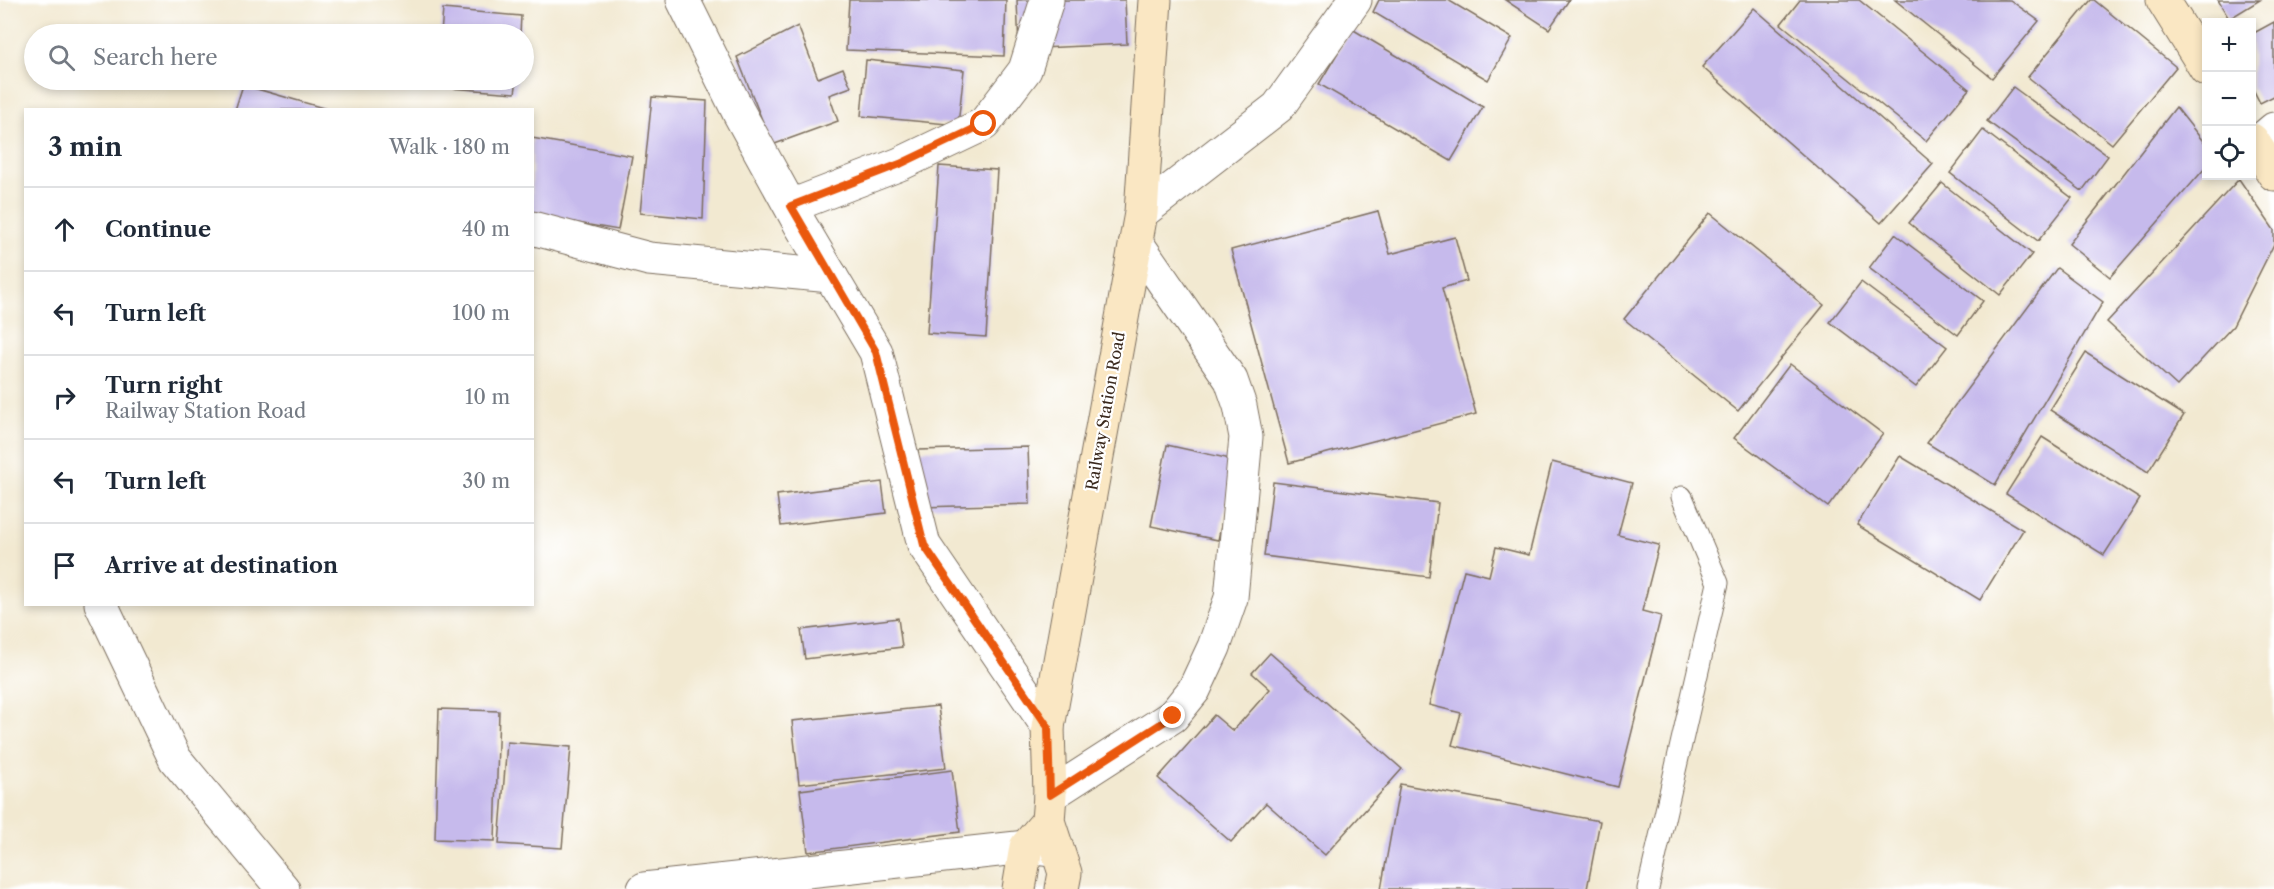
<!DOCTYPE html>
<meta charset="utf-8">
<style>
:root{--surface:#fff;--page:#f2f2f3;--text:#1f2937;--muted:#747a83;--line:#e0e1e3}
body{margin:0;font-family:"Libre Caslon Text",serif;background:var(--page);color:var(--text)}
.controls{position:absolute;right:18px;top:18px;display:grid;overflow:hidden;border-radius:0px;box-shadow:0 3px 9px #0003}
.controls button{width:54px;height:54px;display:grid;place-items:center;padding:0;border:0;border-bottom:2px solid var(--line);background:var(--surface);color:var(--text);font:30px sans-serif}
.stop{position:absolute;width:18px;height:18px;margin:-14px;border:4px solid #ea580c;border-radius:50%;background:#fff}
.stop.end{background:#ea580c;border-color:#fff;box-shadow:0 2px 6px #0008}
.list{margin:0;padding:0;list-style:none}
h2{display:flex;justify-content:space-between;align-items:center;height:78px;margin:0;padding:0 24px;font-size:26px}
h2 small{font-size:20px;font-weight:400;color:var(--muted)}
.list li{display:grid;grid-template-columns:39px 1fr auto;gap:18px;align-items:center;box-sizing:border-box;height:84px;padding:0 24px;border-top:2px solid var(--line)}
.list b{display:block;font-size:22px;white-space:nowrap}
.list p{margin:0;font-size:20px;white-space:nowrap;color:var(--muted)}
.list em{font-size:20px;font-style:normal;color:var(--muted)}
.icon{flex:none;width:33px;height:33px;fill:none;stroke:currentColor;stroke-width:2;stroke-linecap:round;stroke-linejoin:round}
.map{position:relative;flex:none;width:2274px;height:889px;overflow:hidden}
.search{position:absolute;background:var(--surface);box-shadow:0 3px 9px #0003;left:24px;top:24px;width:510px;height:66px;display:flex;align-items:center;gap:15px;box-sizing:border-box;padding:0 21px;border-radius:33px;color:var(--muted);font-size:22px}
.panel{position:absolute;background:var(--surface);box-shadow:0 3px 9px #0003;left:24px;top:108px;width:510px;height:498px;border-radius:0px}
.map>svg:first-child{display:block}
.building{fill:#c6baec}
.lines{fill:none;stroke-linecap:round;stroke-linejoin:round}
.lane-casing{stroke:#7b6d5d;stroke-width:23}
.street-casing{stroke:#7b6d5d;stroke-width:35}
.secondary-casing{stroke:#7b6d5d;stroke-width:35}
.lane{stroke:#fff;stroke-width:21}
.street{stroke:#fff;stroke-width:33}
.secondary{stroke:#fae7c3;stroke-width:33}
.route{stroke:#ea580c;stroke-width:8}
.labels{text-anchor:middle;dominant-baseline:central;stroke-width:4.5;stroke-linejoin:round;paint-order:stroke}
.street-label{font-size:16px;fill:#3b2a1e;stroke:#fff}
</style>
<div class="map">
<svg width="2274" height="889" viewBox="0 0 2274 889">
<rect width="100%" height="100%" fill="#fff"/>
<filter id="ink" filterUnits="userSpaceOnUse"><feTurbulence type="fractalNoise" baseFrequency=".0167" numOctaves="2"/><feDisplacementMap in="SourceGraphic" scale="12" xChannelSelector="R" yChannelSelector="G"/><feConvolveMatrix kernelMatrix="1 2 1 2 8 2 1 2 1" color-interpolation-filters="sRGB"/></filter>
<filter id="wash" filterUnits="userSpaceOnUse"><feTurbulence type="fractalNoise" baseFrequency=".008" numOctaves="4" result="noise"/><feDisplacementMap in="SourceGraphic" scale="24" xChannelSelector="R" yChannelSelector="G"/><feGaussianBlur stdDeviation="1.35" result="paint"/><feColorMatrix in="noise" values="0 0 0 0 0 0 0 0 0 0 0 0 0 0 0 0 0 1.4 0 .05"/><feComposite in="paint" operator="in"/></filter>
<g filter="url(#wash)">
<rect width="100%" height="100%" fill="#f2e9d1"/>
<g id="blocks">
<g class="building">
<polygon points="849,0 1006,0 1004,56 846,50"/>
<polygon points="1017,0 1125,0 1127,44 1019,49"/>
<polygon points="1379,0 1448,0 1512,38 1488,80 1373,12"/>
<polygon points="1505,0 1569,0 1549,29"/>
<polygon points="1800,0 1859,0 1969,89 1926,141 1781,24"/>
<polygon points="1895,0 2010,0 2039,21 1992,78"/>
<polygon points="2091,0 2094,0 2176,67 2112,144 2028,77"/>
<polygon points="2218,0 2260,0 2229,19"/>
<polygon points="1754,8 1933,164 1881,223 1702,67"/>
<polygon points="443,9 521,16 520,34 441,34"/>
<polygon points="2274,22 2274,96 2260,103 2252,87 2252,34"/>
<polygon points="798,26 818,78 843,68 851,87 829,95 838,121 772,145 737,57"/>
<polygon points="1352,29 1483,107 1451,161 1319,84"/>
<polygon points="866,60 964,70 958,125 861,116"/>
<polygon points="438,80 517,80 515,93 437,87"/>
<polygon points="243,85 327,109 327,110 235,110"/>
<polygon points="2013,87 2108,156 2082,191 1987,121"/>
<polygon points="652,97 707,101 703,219 640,213"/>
<polygon points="2176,107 2206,145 2206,167 2110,277 2069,244"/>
<polygon points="1983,130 2072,198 2038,241 1950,173"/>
<polygon points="532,138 632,156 618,230 532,215"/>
<polygon points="939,166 997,170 986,337 927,333"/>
<polygon points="2239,179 2274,230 2274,244 2233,326 2177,386 2107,322"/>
<polygon points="1942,183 2032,254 2000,295 1909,223"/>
<polygon points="1378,211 1390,254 1455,237 1467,281 1442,288 1476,414 1289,463 1231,250"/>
<polygon points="1710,213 1824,305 1738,411 1624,319"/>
<polygon points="1895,234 1983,301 1958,335 1869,268"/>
<polygon points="2057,268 2103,302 1995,485 1927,443"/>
<polygon points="1861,282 1947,347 1916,387 1830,322"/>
<polygon points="2086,353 2184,415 2148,472 2050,410"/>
<polygon points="1790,364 1883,434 1828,507 1734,438"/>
<polygon points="2042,437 2140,499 2104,555 2006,494"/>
<polygon points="1167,445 1235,460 1218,540 1151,526"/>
<polygon points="1028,447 1030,504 920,507 918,450"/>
<polygon points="1900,456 2023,530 1980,600 1857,525"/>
<polygon points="1552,462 1632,483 1618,535 1659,545 1642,611 1661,616 1618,787 1452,745 1461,713 1429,705 1464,570 1489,576 1496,547 1529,555"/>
<polygon points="882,482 886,513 781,526 777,495"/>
<polygon points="1273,482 1438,503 1429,577 1264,556"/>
<polygon points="898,618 902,647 805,659 801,630"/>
<polygon points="1270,653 1402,769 1325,855 1266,803 1231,842 1158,778 1214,715 1233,731 1270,689 1252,673"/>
<polygon points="938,706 946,768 799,784 792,721"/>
<polygon points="439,709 499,711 495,841 435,839"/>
<polygon points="507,742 571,747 562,848 499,844"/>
<polygon points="952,770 960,832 808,852 800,790"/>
<polygon points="1400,784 1600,821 1587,889 1381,889"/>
</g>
</g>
</g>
<g filter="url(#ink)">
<use href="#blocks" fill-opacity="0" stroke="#7b6d5d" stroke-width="1.5"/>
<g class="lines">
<g class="lane-casing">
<polyline id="lane" points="1648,889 1718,583 1682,497"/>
</g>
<g class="street-casing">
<g id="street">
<polyline points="683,0 739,113 800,224 876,352 924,545 1048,727"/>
<polyline points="2255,145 2274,129"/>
<polyline points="791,206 900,164 984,124 1025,70 1047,0"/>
<polyline points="1141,213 1278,107 1355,0"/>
<polyline points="532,228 649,259 831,276"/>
<polyline points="101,604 175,759 283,889"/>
<polyline points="1050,795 1173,716 1194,690 1214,647 1231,598 1246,437 1240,406 1231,380 1136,242"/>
<polyline points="644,889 1026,847 1053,850"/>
</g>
</g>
<g class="secondary-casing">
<g id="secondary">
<polyline points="2163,0 2206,69"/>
<polyline points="2252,140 2274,174"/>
<polyline points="1019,889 1026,847 1048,821"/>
<polyline points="1062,889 1065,873 1048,821 1050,795 1048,727 1141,213 1155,0"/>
</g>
</g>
<use href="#lane" class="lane"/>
<use href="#street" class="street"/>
<use href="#secondary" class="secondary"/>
</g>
</g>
<g class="lines" filter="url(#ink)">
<polyline class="route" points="984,124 900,164 791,206 876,352 924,545 1048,727 1050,795 1173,716"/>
</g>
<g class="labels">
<g class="street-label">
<text transform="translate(1105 411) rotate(-80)">Railway Station Road</text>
</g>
</g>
</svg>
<div class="controls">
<button>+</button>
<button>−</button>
<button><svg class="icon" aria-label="locate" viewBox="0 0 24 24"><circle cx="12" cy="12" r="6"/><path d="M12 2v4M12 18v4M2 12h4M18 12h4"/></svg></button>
</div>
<div class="stop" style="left:984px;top:124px"></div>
<div class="stop end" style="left:1173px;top:716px"></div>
<div class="search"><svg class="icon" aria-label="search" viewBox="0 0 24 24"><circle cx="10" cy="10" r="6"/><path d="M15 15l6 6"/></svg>Search here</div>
<section class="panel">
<h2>3 min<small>Walk · 180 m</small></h2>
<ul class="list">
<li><svg class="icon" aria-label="ahead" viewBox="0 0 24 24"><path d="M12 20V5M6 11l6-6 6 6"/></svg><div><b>Continue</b></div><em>40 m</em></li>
<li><svg class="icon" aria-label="left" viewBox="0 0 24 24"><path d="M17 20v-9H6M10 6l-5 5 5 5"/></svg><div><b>Turn left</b></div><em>100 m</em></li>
<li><svg class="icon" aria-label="right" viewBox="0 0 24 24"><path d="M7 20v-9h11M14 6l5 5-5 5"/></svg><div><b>Turn right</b><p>Railway Station Road</p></div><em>10 m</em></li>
<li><svg class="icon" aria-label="left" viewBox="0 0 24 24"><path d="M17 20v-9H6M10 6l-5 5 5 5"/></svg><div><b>Turn left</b></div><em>30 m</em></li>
<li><svg class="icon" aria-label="arrive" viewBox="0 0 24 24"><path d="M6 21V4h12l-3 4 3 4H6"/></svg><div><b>Arrive at destination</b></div></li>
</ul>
</section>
</div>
